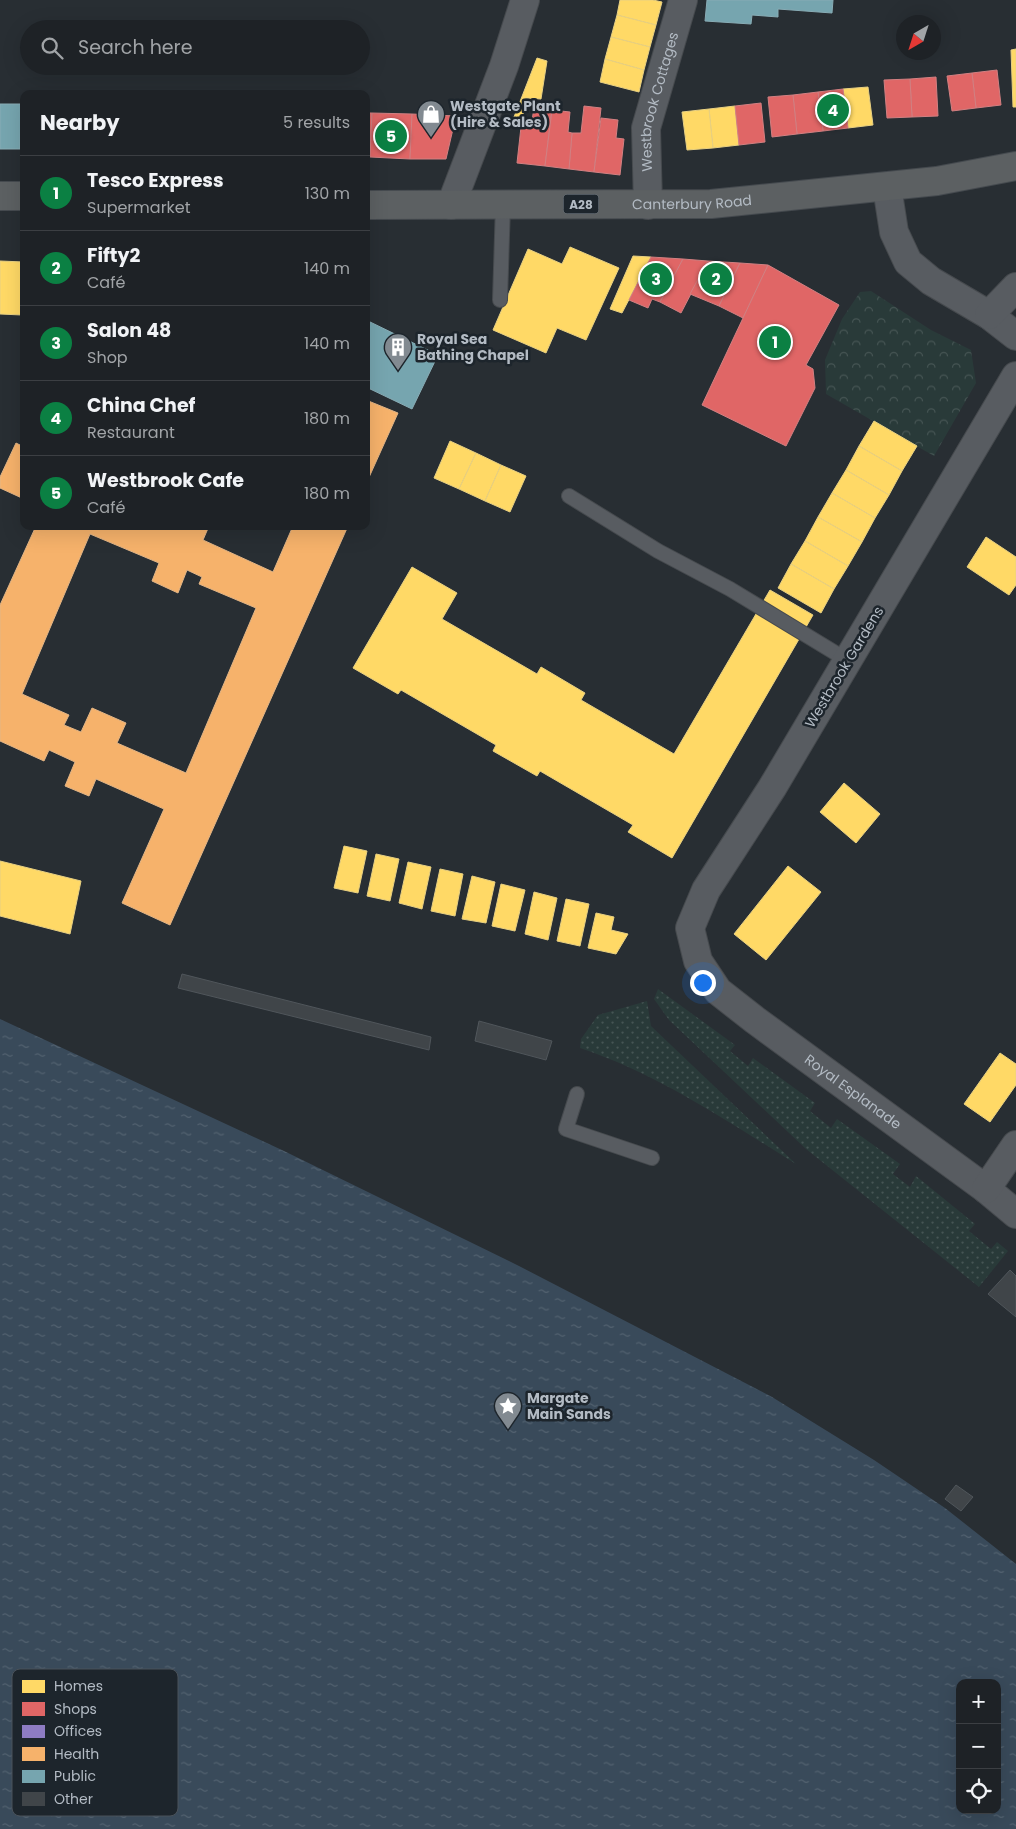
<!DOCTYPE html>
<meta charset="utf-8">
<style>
:root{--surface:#1e2226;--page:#2b2f32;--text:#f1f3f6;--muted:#a1a4a7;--line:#3c3f43;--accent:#0b8043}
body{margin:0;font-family:Poppins,sans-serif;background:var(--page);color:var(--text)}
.controls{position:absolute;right:15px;bottom:15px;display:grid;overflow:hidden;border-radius:10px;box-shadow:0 5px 20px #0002}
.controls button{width:45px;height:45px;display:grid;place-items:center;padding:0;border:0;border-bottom:1px solid var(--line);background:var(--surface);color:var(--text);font:25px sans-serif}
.compass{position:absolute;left:896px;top:15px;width:45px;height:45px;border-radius:50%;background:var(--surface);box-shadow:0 5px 20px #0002;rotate:219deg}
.you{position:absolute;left:702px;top:982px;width:18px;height:18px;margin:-12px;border:4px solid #fff;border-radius:50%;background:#1a73e8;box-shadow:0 0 0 8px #1a73e833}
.badge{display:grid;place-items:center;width:32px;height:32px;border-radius:50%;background:var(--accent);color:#fff;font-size:16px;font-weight:700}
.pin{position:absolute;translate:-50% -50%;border:2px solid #fff;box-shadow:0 1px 5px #0006}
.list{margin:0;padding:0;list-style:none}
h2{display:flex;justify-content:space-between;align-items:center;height:65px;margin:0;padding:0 20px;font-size:21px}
h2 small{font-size:16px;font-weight:400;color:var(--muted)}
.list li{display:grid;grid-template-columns:32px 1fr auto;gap:15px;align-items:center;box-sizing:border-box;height:75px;padding:0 20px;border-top:1px solid var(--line)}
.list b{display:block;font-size:19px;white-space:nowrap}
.list p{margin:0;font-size:16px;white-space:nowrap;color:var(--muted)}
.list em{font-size:16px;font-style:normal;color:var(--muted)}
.icon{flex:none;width:28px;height:28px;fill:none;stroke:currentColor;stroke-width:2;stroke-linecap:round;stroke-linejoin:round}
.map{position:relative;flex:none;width:1016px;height:1829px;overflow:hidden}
.search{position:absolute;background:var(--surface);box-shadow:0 5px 20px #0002;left:20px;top:20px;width:350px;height:55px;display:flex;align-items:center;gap:12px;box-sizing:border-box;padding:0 18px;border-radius:28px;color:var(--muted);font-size:19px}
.panel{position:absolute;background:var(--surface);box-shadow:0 5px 20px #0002;left:20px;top:90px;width:350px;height:440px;border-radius:10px}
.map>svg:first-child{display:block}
.grass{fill:url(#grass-dots)}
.forest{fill:url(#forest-crowns)}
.water{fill:url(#water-ripples);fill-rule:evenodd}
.homes{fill:#ffd966;stroke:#e8d082}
.shops{fill:#e06666;stroke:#d28082}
.offices{fill:#8e7cc3;stroke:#998fc3}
.health{fill:#f6b26b;stroke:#e2b586;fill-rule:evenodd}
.public{fill:#76a5af;stroke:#88acb5}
.building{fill:#404549;stroke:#50565b}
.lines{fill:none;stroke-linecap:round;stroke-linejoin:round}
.service-casing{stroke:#464a4e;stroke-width:16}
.minor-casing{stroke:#464a4e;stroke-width:30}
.tertiary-casing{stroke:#464a4e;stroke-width:30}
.trunk-casing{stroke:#454a4f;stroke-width:30}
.service{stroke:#585c61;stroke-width:14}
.minor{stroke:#585c61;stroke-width:28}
.tertiary{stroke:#585c61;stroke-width:28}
.trunk{stroke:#5c6062;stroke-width:28}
.labels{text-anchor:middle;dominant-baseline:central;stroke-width:5;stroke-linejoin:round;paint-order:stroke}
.shield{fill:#1d252c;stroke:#868e96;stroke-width:1}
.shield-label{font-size:12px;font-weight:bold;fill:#b3bbc4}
.street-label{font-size:14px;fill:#b3bbc4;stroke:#1d252c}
.poi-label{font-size:14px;font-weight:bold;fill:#b3bbc4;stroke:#1d252c;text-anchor:start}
.key{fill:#1d252c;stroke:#4a525a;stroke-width:1}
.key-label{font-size:14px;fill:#b3bbc4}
</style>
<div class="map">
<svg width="1016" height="1829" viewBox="0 0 1016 1829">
<defs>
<pattern id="grass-dots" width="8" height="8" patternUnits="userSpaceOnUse" patternTransform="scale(1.25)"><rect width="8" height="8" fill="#293a39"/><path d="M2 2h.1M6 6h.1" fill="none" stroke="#465554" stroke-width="1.8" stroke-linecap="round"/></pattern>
<pattern id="forest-crowns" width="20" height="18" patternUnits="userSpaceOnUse" patternTransform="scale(1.25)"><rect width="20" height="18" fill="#293a39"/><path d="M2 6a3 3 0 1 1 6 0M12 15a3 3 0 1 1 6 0" fill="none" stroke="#465554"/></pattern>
<pattern id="water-ripples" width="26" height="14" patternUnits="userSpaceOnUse" patternTransform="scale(1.25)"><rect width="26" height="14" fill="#394a5a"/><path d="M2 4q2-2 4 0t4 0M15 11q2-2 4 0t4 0" fill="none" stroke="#536270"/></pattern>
</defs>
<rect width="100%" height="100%" fill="#282e33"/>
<g class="grass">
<polygon points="658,989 735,1045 730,1051 748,1066 753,1058 815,1103 810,1111 831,1128 837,1119 900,1164 893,1174 910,1187 916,1176 975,1224 969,1231 991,1249 997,1242 1008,1251 979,1287 806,1149 669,1020 654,999"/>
<path d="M647 1001 651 1026 796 1164C727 1121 658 1074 580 1048L581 1039 598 1015Z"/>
</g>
<polygon class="forest" points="871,291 931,330 971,350 976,383 934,456 826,394 825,360 842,319 860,292"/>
<path class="water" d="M0 1019 284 1151 519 1266 772 1397 874 1460 945 1508 1016 1564V1829H0ZM960 1683H997V1810H960Z"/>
<g class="homes">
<polygon points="620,0 653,0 662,2 656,25 617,15"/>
<polygon points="617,15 656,25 650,47 611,37"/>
<polygon points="611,37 650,47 644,70 605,59"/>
<polygon points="1016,49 1016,107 1013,107 1011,50"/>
<polygon points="537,58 547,61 541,99 525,98 523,117 514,117"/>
<polygon points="605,59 644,70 639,92 600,82"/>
<polygon points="868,87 873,125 848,128 843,89"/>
<polygon points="735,106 739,145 713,148 709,109"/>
<polygon points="709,109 713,148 687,150 682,112"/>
<polygon points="570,247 619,268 586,340 557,328 546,353 493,330 528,249 562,264"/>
<polygon points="633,256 651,257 622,313 610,309"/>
<polygon points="0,261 24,262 22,315 0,314"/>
<polygon points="874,421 917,446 902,471 859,446"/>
<polygon points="450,441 476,453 459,489 434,478"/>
<polygon points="859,446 902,471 889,495 846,470"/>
<polygon points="476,453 501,465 485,501 459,489"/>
<polygon points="501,465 526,476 510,512 485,501"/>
<polygon points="846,470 889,495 875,518 832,493"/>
<polygon points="832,493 875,518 862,542 818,517"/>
<polygon points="818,517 862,542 848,566 805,541"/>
<polygon points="986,537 1016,557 1016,585 1009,595 967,567"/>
<polygon points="805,541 848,566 834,589 791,564"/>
<polygon points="791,564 834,589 821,613 778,588"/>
<polygon points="412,567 457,593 442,619 537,674 541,667 585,693 581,700 674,754 770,590 813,615 672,858 628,832 633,825 540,771 537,776 493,751 496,745 401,690 398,694 353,668"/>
<polygon points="844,783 880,814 856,843 820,812"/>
<polygon points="344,846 367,851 358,893 334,888"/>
<polygon points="376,854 399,859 390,901 367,896"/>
<polygon points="0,861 81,881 70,934 0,916"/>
<polygon points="408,862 431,867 422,909 399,903"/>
<polygon points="788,866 821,892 766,960 734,934"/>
<polygon points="440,869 463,874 455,916 431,911"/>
<polygon points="472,876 495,882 486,923 462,919"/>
<polygon points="501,884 525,890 515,931 492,926"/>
<polygon points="534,892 557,898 548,940 525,934"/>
<polygon points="566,899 589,904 580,946 557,941"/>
<polygon points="596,913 614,917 611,930 628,934 616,954 588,948"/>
<polygon points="1000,1053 1016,1064 1016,1085 990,1122 964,1104"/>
</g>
<g class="shops">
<polygon points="997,70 1001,105 976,108 972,73"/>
<polygon points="972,73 976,108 952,111 947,76"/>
<polygon points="936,77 938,116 912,117 910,79"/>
<polygon points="910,79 912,117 887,118 884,80"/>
<polygon points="843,89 848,128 823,131 818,92"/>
<polygon points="818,92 823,131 797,134 793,95"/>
<polygon points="793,95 797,134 772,137 768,97"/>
<polygon points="761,103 765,142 739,145 735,106"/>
<polygon points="584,106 601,108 594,172 569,169 572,133 581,133"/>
<polygon points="534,107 552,109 545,166 517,163 521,127 531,128"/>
<polygon points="552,110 570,112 568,132 572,133 569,169 545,166"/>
<polygon points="366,113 372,113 370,157 366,157"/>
<polygon points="372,113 412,114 410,159 370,157"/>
<polygon points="412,114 456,116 446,159 410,159"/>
<polygon points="601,118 618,120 616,138 624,139 620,175 594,172"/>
<polygon points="651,257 683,259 660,302 652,299 648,308 629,300"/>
<polygon points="683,259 708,261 681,313 660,302"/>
<polygon points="708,261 740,263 719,306 690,294"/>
<polygon points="740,263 768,265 743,318 719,306"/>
<polygon points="768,265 839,305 806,365 813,369 815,388 786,446 702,405"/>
</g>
<polygon class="offices" points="21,104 24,105 24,149 20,149"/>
<g class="health">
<polygon points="366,400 398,413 366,484"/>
<polygon points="16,443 24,447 24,499 0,488 0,477"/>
<path d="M36 526H209L203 540 273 572 293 526H348L170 925 122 903 164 809 96 779 89 796 65 786 75 762 49 750 44 761 0 741V605ZM90 534 159 563 152 581 178 593 187 570 202 577 199 584 256 608 186 773 117 743 126 723 92 708 81 732 64 725 69 715 22 694Z"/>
</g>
<g class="public">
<polygon points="707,0 833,0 832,13 778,9 778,17 752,15 751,24 705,21"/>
<polygon points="0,104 21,104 20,149 0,149"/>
<polygon points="366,320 438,355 412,409 366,387"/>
</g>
<g class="building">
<polygon points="182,974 431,1037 429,1050 178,988"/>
<polygon points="479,1021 552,1041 546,1060 475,1041"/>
<polygon points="1010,1270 1016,1276 1016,1317 988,1294"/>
<polygon points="956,1485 973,1497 961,1511 945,1499"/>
</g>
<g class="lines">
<g class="service-casing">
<g id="service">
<polyline points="500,300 503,204"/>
<polyline points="569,496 658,551 730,589 847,660"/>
<polyline points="577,1094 566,1129 652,1158"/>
</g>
</g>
<g class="minor-casing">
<g id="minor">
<polyline points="451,205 504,66 525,0"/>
<path id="s1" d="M648 205 646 128 683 0"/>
<path id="s2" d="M1016 376 772 788 706 890 690 928 698 961 718 991 755 1020 986 1189 1016 1214"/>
<polyline points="986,1189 1016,1145"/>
</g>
</g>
<g class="tertiary-casing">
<g id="tertiary">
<polyline points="887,187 894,232 908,262 931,281 989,315 1016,336"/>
<polyline points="989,315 1016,287"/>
</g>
</g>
<g class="trunk-casing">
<g id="trunk">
<polyline points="0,196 24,196"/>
<path id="s3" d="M366 205 711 204 937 181 1016 166"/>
</g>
</g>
<use href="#service" class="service"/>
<use href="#minor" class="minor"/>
<use href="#tertiary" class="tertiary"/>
<use href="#trunk" class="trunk"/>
</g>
<defs>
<g id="shop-pin" transform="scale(1.4375)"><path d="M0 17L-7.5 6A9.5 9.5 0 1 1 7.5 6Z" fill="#828a91" stroke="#1d252c"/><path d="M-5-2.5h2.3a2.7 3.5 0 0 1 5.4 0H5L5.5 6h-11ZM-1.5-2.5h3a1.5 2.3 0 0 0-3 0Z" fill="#fff"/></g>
<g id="building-pin" transform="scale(1.4375)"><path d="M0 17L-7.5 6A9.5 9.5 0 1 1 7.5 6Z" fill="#828a91" stroke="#1d252c"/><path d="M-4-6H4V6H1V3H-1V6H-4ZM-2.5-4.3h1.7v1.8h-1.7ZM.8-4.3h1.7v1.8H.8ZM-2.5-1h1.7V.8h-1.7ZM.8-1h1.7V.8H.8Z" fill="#fff"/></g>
<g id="sight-pin" transform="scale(1.4375)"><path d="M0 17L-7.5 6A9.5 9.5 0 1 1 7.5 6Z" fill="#828a91" stroke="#1d252c"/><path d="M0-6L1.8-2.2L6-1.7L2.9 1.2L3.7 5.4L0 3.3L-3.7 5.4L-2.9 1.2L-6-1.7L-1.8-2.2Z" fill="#fff"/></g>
</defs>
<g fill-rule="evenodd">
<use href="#shop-pin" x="431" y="114"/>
<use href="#building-pin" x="398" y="347"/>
<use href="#sight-pin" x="508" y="1406"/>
</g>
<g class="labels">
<rect class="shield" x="563.5" y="194.5" width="35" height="19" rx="4"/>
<g class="shield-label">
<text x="581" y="204">A28</text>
</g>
<g class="street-label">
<text stroke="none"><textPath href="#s1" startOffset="105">Westbrook Cottages</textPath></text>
<text stroke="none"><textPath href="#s3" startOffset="326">Canterbury Road</textPath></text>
<text transform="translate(844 667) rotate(-59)">Westbrook Gardens</text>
<text stroke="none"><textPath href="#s2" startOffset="880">Royal Esplanade</textPath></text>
</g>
<g class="poi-label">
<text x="450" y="106">Westgate Plant<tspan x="450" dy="16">(Hire &amp; Sales)</tspan></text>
<text x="417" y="339">Royal Sea<tspan x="417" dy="16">Bathing Chapel</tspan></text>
<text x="527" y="1398">Margate<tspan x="527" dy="16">Main Sands</tspan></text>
</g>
</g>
<rect x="12" y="1669" width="166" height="147" rx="8" class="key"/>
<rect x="22" y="1680" width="23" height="13" fill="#ffd966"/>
<rect x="22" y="1702" width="23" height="14" fill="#e06666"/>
<rect x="22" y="1725" width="23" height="13" fill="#8e7cc3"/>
<rect x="22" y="1747" width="23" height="14" fill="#f6b26b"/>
<rect x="22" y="1770" width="23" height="13" fill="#76a5af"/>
<rect x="22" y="1792" width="23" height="14" fill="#404549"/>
<g class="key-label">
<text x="54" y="1691">Homes</text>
<text x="54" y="1714">Shops</text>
<text x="54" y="1736">Offices</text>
<text x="54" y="1759">Health</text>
<text x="54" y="1781">Public</text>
<text x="54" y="1804">Other</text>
</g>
</svg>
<div class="controls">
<button>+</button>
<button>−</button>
<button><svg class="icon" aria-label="locate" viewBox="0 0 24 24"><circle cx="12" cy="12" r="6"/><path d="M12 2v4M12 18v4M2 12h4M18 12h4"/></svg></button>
</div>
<svg class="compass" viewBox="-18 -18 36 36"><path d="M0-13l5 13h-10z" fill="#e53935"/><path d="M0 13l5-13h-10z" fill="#a1a4a7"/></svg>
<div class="you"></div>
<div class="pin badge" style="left:775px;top:342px">1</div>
<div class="pin badge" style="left:716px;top:279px">2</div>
<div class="pin badge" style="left:656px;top:279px">3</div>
<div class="pin badge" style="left:833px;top:110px">4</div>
<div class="pin badge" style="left:391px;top:136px">5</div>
<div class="search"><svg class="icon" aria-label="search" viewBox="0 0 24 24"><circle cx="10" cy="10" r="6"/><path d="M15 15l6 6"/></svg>Search here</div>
<section class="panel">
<h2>Nearby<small>5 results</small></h2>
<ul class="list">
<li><span class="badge">1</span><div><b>Tesco Express</b><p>Supermarket</p></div><em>130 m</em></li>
<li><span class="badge">2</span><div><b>Fifty2</b><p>Café</p></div><em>140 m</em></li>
<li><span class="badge">3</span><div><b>Salon 48</b><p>Shop</p></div><em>140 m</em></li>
<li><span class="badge">4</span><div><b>China Chef</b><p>Restaurant</p></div><em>180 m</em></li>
<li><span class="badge">5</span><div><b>Westbrook Cafe</b><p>Café</p></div><em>180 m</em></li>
</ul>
</section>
</div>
